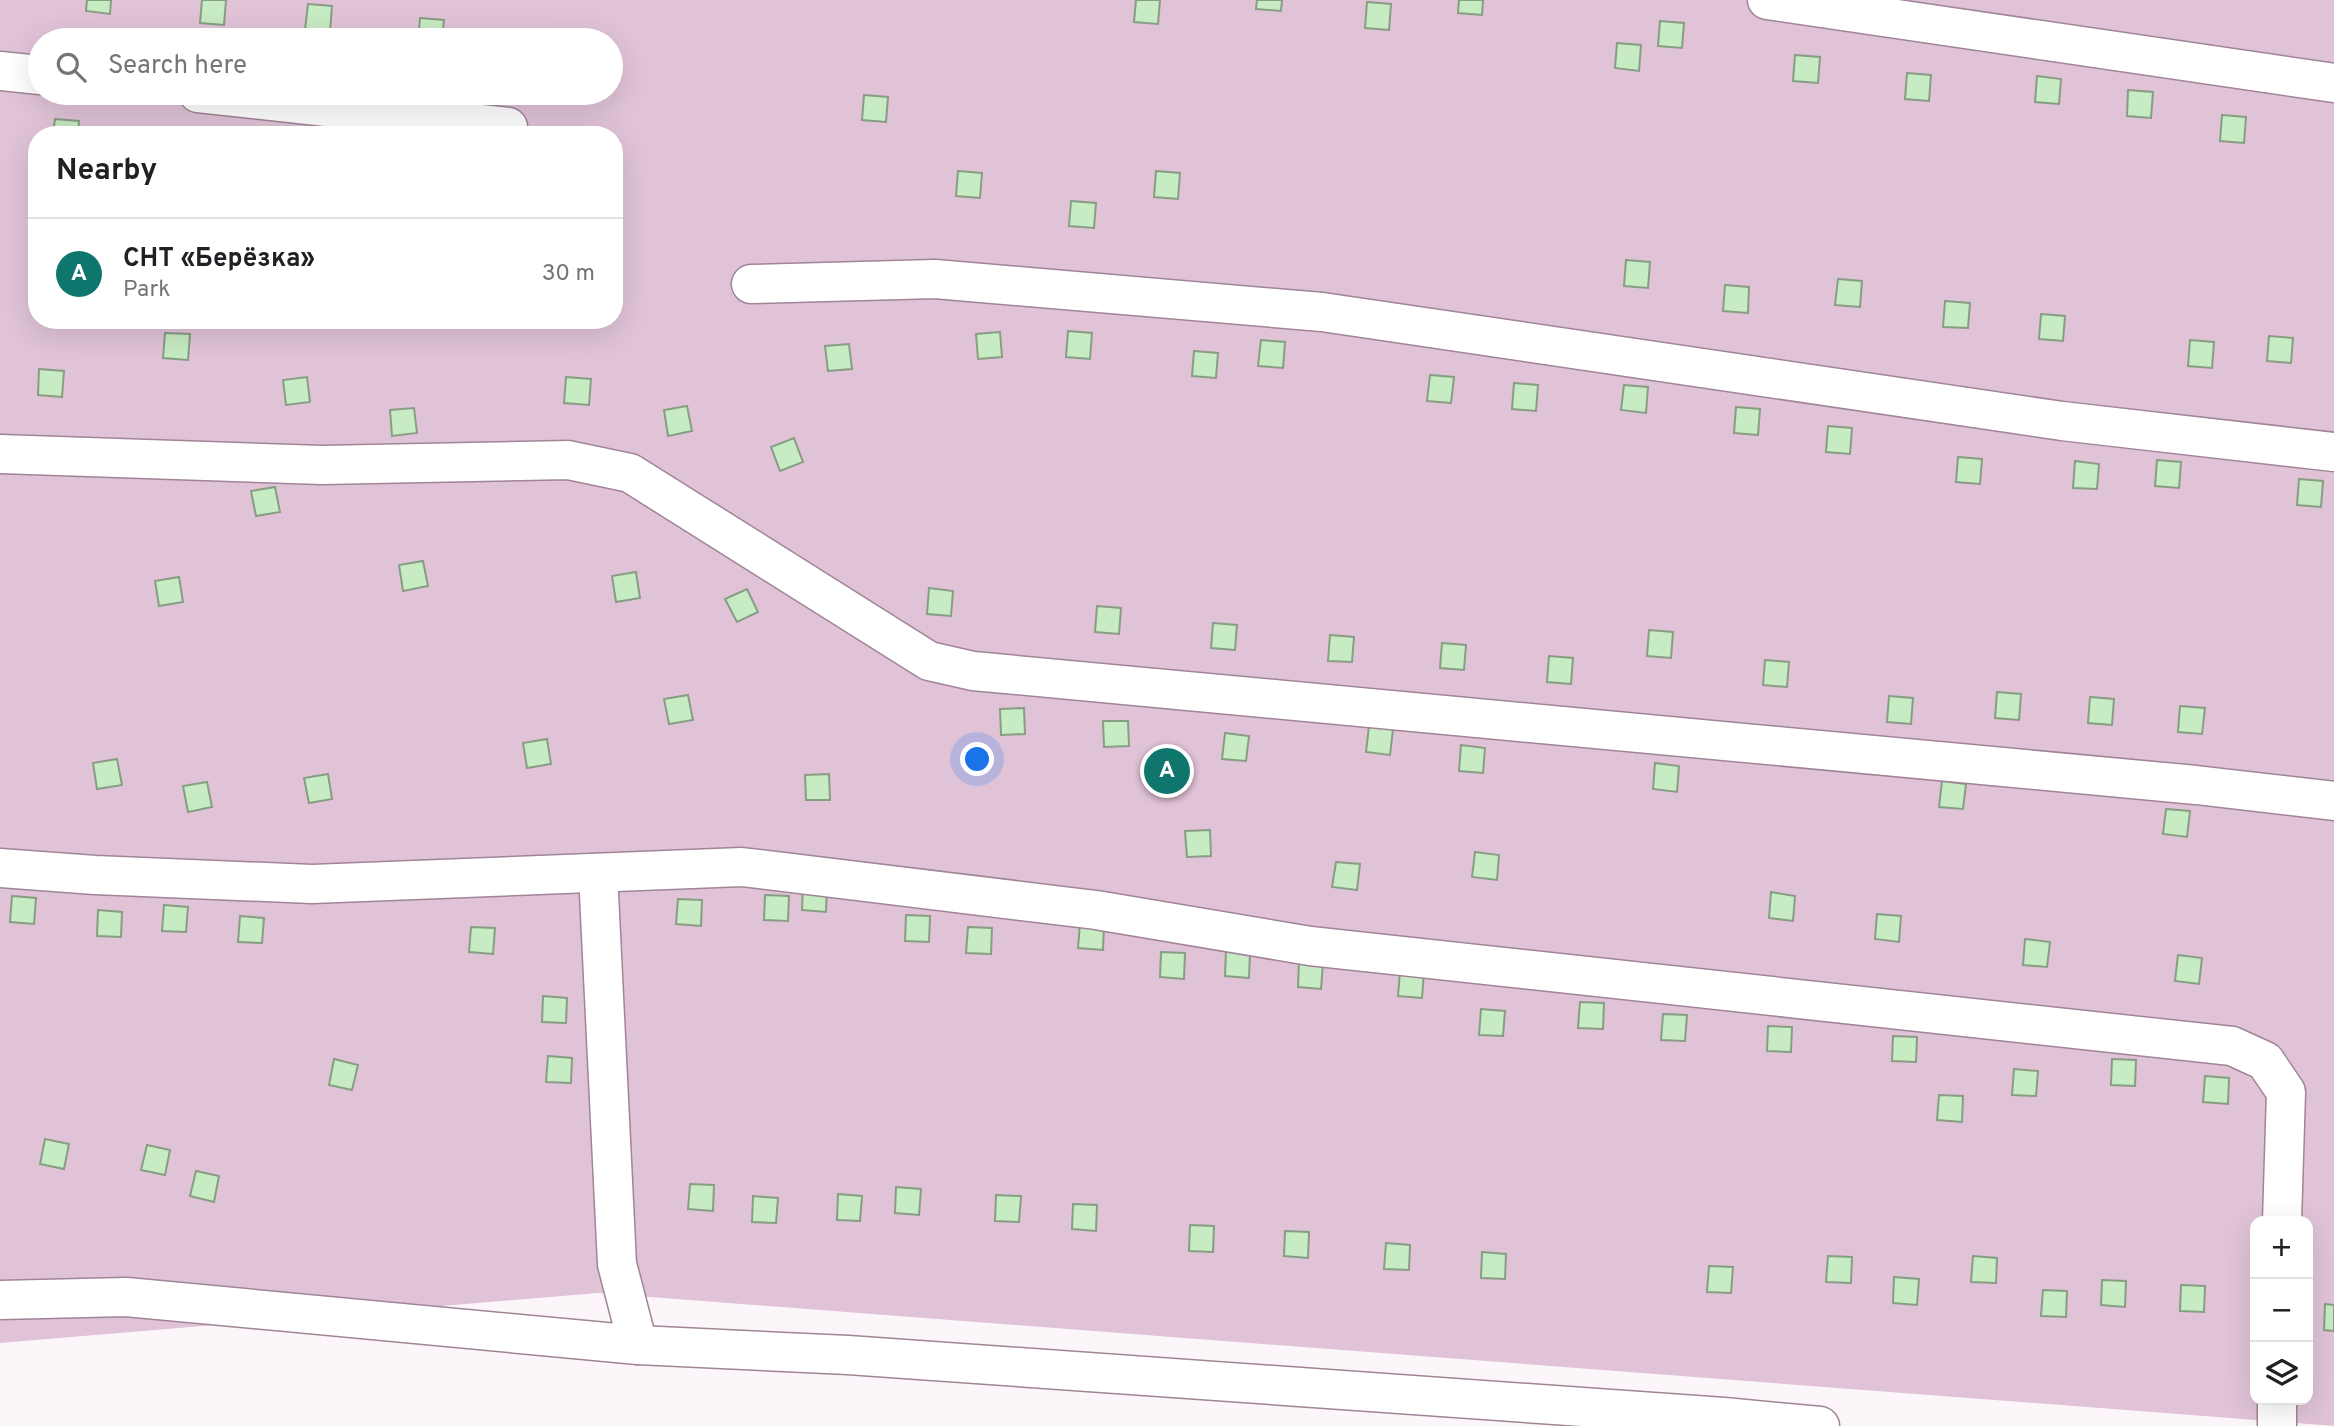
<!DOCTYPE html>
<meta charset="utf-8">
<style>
:root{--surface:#fff;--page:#f6f6f6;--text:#202124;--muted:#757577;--line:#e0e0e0;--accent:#0f766e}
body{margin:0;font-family:Overpass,sans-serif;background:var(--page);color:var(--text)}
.controls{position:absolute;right:21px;bottom:21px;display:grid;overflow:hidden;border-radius:14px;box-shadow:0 7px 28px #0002}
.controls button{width:63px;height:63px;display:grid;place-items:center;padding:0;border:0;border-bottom:2px solid var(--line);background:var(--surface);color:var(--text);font:35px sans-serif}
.you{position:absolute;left:978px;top:760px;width:24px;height:24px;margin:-18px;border:5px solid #fff;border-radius:50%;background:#1a73e8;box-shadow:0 0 0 10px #1a73e833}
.badge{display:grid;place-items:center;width:46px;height:46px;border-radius:50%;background:var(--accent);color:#fff;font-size:23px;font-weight:700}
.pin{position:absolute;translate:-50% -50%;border:4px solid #fff;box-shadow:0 2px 7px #0006}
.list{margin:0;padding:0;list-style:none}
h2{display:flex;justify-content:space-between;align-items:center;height:91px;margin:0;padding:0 28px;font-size:30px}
h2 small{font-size:23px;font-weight:400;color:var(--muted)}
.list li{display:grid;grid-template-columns:46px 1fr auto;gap:21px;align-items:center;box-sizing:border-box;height:112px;padding:0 28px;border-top:2px solid var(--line)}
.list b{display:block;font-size:26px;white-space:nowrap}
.list p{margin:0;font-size:23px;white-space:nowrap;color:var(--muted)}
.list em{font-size:23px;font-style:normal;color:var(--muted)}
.icon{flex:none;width:38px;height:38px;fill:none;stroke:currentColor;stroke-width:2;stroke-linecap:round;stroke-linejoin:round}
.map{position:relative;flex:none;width:2334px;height:1426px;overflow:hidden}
.search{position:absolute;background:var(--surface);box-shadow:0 7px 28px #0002;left:28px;top:28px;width:595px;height:77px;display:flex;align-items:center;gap:18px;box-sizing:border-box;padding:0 24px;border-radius:38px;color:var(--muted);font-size:26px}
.panel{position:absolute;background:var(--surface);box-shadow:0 7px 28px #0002;left:28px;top:126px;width:595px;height:203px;border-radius:28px}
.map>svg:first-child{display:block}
.green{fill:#e0c3d7;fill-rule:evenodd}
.building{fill:#c7ebc2;stroke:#879d84;stroke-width:2}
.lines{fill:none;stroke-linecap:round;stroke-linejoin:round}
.minor-casing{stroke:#a08497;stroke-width:41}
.minor{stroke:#fff;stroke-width:38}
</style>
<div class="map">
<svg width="2334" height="1426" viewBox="0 0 2334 1426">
<rect width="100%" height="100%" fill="#fcf6fa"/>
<path class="green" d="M0 0H2334V1426L598 1293 0 1343ZM40 40H611V93H40ZM37 135H614V320H37ZM2255 1221H2308V1400H2255Z"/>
<g class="building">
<polygon points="87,0 111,0 110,14 86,11"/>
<polygon points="202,0 226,0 224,25 200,23"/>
<polygon points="1136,0 1160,0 1158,24 1134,22"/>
<polygon points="1257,0 1282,0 1281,11 1256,9"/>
<polygon points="1459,0 1483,0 1482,15 1458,13"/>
<polygon points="1367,2 1391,4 1389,30 1365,28"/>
<polygon points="308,4 332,6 330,32 305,30"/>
<polygon points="420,18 444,20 442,40 418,40"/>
<polygon points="1660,21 1684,23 1682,48 1658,46"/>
<polygon points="522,36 546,39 546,40 522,40"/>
<polygon points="1617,43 1641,45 1639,71 1615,68"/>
<polygon points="1795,55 1820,57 1818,83 1793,81"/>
<polygon points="1907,73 1931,75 1929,101 1905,99"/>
<polygon points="2037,76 2061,79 2059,104 2035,102"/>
<polygon points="2128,90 2153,92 2151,118 2127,116"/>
<polygon points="864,95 888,97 886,122 862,120"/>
<polygon points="2222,115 2246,117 2244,143 2220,141"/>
<polygon points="55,119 79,121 78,135 53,135"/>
<polygon points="958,171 982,173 980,198 956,196"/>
<polygon points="1156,171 1180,173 1178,199 1154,197"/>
<polygon points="1071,201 1096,203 1094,228 1069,226"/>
<polygon points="1626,260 1650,262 1648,288 1624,286"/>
<polygon points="1838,279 1862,281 1860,307 1835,305"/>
<polygon points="1725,285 1749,287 1748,313 1723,311"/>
<polygon points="1945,301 1970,303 1968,328 1943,327"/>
<polygon points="2041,314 2065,316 2063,341 2039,339"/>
<polygon points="1068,331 1092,333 1090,359 1066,357"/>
<polygon points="1000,332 1002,357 978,359 976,334"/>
<polygon points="165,333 190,334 188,360 163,358"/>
<polygon points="2269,336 2293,338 2291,363 2267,361"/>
<polygon points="1261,340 1285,342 1283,368 1258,366"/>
<polygon points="2190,340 2214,342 2212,368 2188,366"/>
<polygon points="849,344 852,369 828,371 825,346"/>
<polygon points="1194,351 1218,353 1216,378 1192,376"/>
<polygon points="39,369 64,371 62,397 38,395"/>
<polygon points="1430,375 1454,377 1451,403 1427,401"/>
<polygon points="307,377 310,402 286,405 283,380"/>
<polygon points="566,377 591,379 589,405 564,403"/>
<polygon points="1514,383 1538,385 1536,411 1512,409"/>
<polygon points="1624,385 1648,387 1646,413 1621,410"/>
<polygon points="687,406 692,431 668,436 664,410"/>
<polygon points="1736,407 1760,409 1758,435 1734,433"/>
<polygon points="414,408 417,433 392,436 390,410"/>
<polygon points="1828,426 1852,428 1850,454 1826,452"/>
<polygon points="794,438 803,462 780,471 771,447"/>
<polygon points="1958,457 1982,459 1980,484 1956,482"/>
<polygon points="2157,460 2181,462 2179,488 2155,486"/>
<polygon points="2075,461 2099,464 2097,489 2073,488"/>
<polygon points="2299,479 2323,481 2321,507 2297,505"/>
<polygon points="275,487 280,512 256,516 251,491"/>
<polygon points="423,561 428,586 403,591 399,565"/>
<polygon points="636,572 640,598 616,602 612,576"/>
<polygon points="179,577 183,602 159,606 155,581"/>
<polygon points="929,588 953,591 951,616 927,614"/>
<polygon points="747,589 758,612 737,622 725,599"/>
<polygon points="1097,606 1121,608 1119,634 1095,632"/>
<polygon points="1213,623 1237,625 1235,650 1211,648"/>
<polygon points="1649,630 1673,632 1671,658 1647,656"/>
<polygon points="1330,635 1354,637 1352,662 1328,661"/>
<polygon points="1442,643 1466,645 1464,670 1440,668"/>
<polygon points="1549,656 1573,658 1571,684 1547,682"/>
<polygon points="1765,660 1789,662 1787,687 1763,685"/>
<polygon points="1997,692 2021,694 2019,720 1995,718"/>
<polygon points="688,695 693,720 669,724 664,699"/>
<polygon points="1889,696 1913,698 1911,724 1887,722"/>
<polygon points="2090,697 2114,699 2112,725 2088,723"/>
<polygon points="2180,706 2205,708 2202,734 2178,732"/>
<polygon points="1024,708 1025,734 1001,735 1000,709"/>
<polygon points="1103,721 1128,721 1129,746 1104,747"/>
<polygon points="1369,726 1393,729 1390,755 1366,752"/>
<polygon points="1225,733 1249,736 1246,761 1222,759"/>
<polygon points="547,739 551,764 527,768 523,743"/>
<polygon points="1461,745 1485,748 1483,773 1459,771"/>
<polygon points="117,759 122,785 97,789 93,763"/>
<polygon points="1655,763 1679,766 1677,792 1653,789"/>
<polygon points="328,774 332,799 309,803 304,778"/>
<polygon points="829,774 830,800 806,800 805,775"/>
<polygon points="1942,781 1966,784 1963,809 1939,807"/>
<polygon points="207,782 212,807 188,812 183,786"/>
<polygon points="2166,809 2190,811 2187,837 2163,834"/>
<polygon points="1210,830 1211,856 1187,857 1185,831"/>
<polygon points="1475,852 1499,855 1497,880 1472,877"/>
<polygon points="1336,862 1360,864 1357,890 1332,887"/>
<polygon points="803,884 827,886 826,912 802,910"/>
<polygon points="1771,892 1795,896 1793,921 1769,918"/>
<polygon points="765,895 789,896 788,921 764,920"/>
<polygon points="12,896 36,898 34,924 10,922"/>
<polygon points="678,899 702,900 701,926 676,924"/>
<polygon points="164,905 188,907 186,932 162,931"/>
<polygon points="98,910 122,912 121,937 97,936"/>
<polygon points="1877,914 1901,916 1899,942 1875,939"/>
<polygon points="906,915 930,916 929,942 905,941"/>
<polygon points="240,916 264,918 262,943 238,942"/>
<polygon points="1080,923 1104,924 1103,950 1078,948"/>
<polygon points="471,927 495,928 493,954 469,952"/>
<polygon points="968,927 992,928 991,954 966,953"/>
<polygon points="2025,939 2050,942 2047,967 2023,965"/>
<polygon points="1226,950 1250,952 1249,978 1225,976"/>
<polygon points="1161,952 1185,953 1184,979 1160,977"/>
<polygon points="2178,955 2202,958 2199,984 2175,981"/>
<polygon points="1299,961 1323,963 1321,989 1298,987"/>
<polygon points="1400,971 1424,972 1422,998 1398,996"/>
<polygon points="543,996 567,998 566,1023 542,1022"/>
<polygon points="1580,1002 1604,1003 1603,1029 1578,1028"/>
<polygon points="1481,1009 1505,1011 1503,1036 1479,1035"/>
<polygon points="1663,1014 1687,1015 1685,1041 1661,1040"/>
<polygon points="1768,1026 1792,1027 1791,1052 1767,1051"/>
<polygon points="1893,1036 1917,1037 1916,1062 1892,1061"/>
<polygon points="548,1056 572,1058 571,1083 546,1082"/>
<polygon points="334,1059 358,1065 352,1090 329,1085"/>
<polygon points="2112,1059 2136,1060 2135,1086 2111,1085"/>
<polygon points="2014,1069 2038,1071 2036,1096 2012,1095"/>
<polygon points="2205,1076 2229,1078 2228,1104 2203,1102"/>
<polygon points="1939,1095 1963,1096 1962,1122 1937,1120"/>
<polygon points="45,1139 69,1144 64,1169 40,1164"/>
<polygon points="147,1145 170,1150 165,1175 141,1170"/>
<polygon points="196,1171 219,1176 214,1202 190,1196"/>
<polygon points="690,1184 714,1185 713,1211 688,1209"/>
<polygon points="896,1187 921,1189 919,1215 895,1213"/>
<polygon points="838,1194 862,1196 860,1221 837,1220"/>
<polygon points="996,1195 1021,1196 1019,1222 995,1221"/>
<polygon points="753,1196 778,1198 776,1223 752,1222"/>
<polygon points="1073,1204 1097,1205 1096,1231 1072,1229"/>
<polygon points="1190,1225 1214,1226 1213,1252 1189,1251"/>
<polygon points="1285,1231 1309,1232 1308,1258 1284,1256"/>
<polygon points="1386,1243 1410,1245 1409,1270 1384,1269"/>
<polygon points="1482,1252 1506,1254 1505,1279 1481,1278"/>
<polygon points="1828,1256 1852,1257 1851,1283 1826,1282"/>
<polygon points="1973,1256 1997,1258 1996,1283 1971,1282"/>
<polygon points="1709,1266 1733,1267 1731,1293 1707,1292"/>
<polygon points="1894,1277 1919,1279 1917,1305 1893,1303"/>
<polygon points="2102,1280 2126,1281 2125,1307 2101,1305"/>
<polygon points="2181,1285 2205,1286 2204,1312 2180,1311"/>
<polygon points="2043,1290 2067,1291 2066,1317 2041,1316"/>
<polygon points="2325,1304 2334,1305 2334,1331 2324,1330"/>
</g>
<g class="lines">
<g class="minor-casing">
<g id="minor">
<polyline points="1767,0 2334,83"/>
<polyline points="0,71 40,75"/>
<polyline points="198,93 508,127"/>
<polyline points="751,284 935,279 1322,312 2062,421 2334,452"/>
<polyline points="0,454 322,465 568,460 630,473 929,661 973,671 2196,785 2334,801"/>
<polyline points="0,868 95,875 312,884 742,867 1096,910 1310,946 2232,1046 2265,1061 2286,1092 2282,1221"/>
<polyline points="598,873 617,1264 638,1345"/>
<polyline points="0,1300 126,1297 638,1345 848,1355 1724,1417 1820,1426"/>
<polyline points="2277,1426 2277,1400"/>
</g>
</g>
<use href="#minor" class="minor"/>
</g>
</svg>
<div class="controls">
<button>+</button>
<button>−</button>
<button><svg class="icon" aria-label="layers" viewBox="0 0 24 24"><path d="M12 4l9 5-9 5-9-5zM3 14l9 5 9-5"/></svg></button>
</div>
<div class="you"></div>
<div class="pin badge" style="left:1167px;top:771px">A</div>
<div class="search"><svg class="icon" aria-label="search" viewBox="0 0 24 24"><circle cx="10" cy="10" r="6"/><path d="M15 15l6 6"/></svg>Search here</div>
<section class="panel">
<h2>Nearby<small></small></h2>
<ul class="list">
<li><span class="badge">A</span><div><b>СНТ «Берёзка»</b><p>Park</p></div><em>30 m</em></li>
</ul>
</section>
</div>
